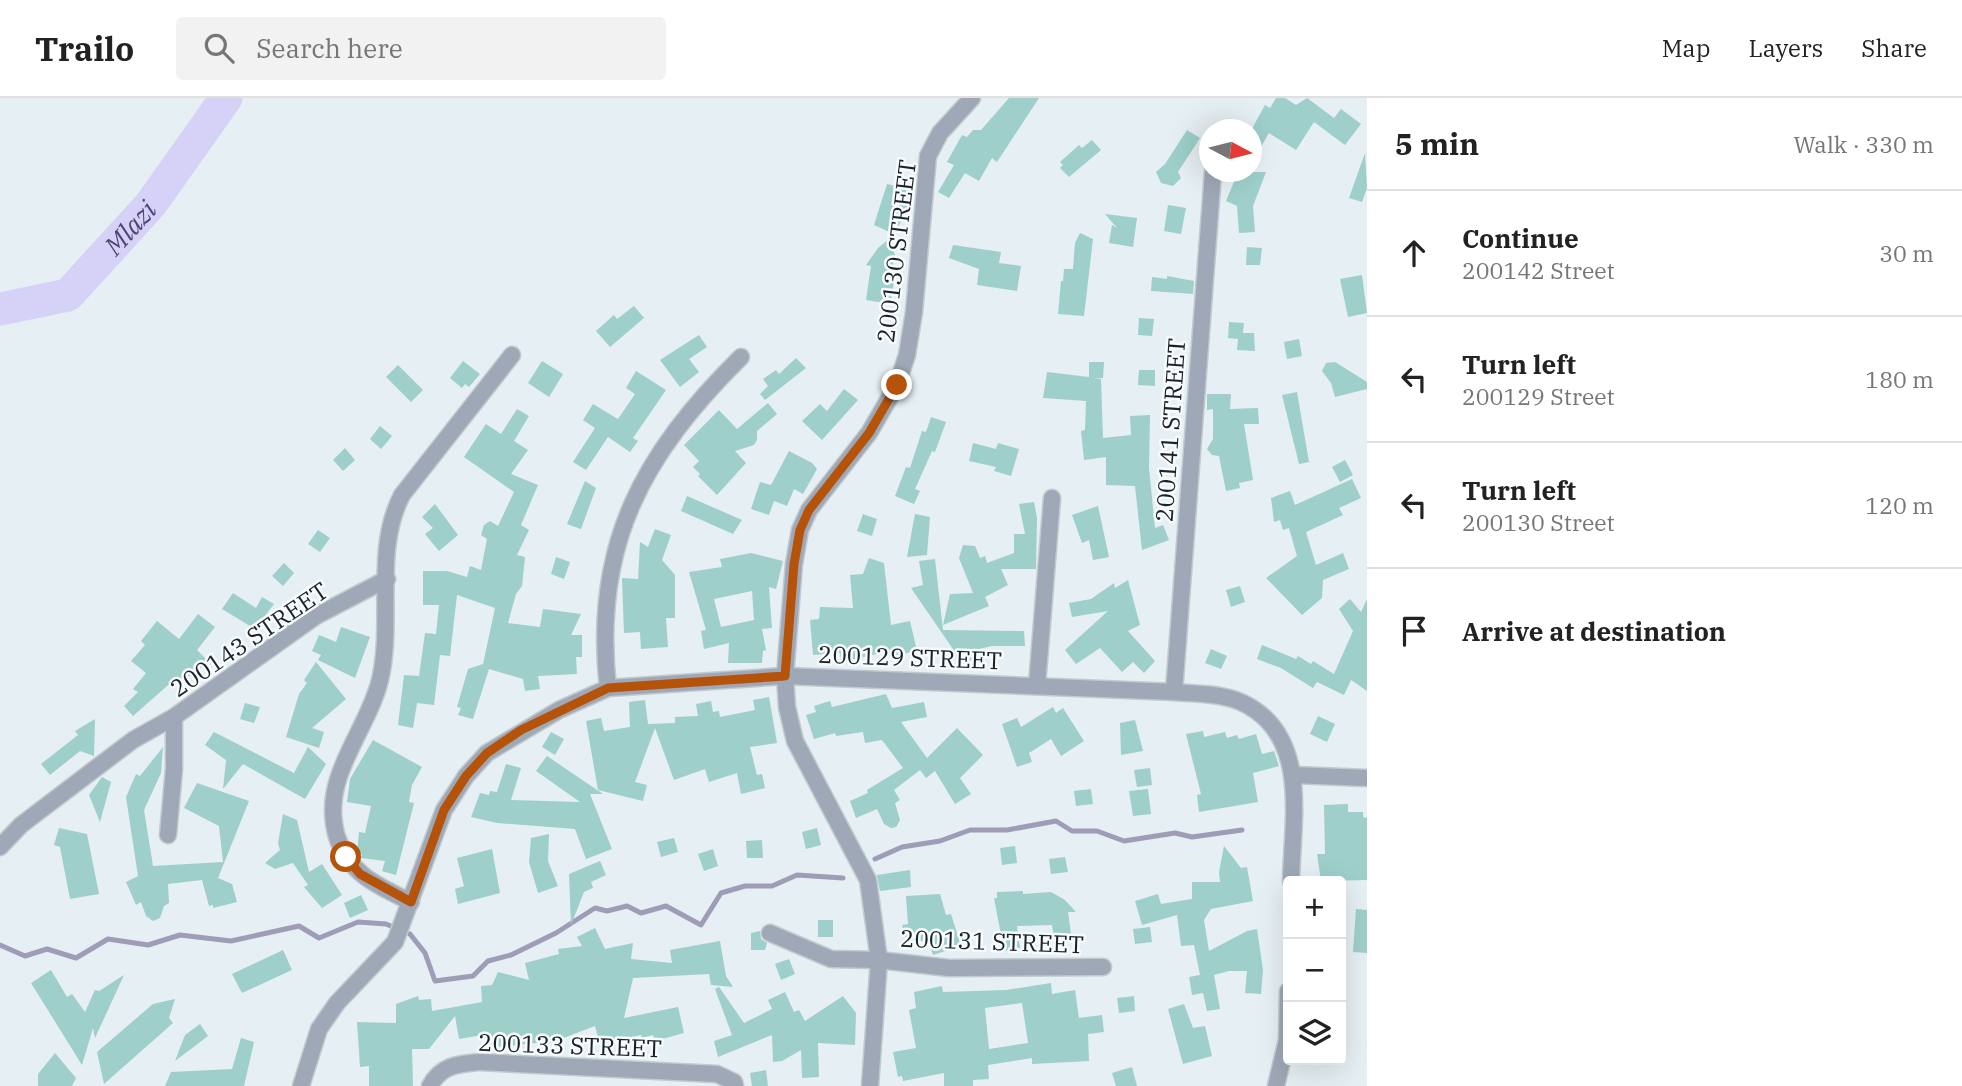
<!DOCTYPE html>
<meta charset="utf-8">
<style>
:root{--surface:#fff;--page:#f2f2f2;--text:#222;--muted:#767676;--line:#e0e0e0}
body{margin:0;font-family:"IBM Plex Serif",serif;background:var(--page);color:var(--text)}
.controls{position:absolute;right:21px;bottom:21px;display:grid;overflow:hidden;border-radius:7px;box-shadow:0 7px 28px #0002}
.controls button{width:63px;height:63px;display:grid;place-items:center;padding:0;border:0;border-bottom:2px solid var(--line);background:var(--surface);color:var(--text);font:35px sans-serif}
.compass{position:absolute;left:1199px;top:21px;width:63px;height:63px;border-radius:50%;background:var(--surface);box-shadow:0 7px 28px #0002;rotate:97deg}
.stop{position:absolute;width:21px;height:21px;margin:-16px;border:5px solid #b45309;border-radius:50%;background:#fff}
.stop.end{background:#b45309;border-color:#fff;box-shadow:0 2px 7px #0008}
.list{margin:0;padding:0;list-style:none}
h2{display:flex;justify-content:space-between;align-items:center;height:91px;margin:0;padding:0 28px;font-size:30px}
h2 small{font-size:23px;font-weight:400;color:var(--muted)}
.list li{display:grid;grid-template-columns:46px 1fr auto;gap:21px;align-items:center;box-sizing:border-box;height:126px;padding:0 28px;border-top:2px solid var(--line)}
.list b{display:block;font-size:26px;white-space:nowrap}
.list p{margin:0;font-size:23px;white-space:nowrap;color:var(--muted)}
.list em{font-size:23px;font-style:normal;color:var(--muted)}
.icon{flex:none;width:38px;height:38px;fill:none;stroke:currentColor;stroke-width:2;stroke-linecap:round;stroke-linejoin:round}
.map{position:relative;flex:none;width:1367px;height:988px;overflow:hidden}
header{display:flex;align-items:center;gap:42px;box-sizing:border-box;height:98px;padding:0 35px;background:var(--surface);border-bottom:2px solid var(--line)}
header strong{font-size:33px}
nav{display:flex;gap:38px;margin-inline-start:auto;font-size:24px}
.search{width:490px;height:63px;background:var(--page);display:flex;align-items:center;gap:18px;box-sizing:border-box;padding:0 24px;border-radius:7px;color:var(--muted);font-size:26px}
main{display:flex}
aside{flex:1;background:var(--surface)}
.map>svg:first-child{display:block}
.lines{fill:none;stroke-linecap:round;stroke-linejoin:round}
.stream{stroke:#9f9cb7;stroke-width:5}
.river{stroke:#d6d1f7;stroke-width:33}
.building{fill:#9ecfca;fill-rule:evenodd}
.minor-casing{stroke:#c2cace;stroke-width:19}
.minor{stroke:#9ea8b6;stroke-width:16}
.route{stroke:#b45309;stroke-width:9}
.labels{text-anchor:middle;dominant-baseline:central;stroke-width:5;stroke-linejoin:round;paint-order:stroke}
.street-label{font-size:24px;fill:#1e2123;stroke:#f6fcfe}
.water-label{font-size:26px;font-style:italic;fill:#4e4476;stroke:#f6fcfe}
</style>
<header>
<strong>Trailo</strong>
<div class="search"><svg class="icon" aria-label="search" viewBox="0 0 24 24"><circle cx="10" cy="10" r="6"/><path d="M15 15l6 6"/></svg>Search here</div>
<nav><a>Map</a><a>Layers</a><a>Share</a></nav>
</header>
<main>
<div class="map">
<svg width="1367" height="988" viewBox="0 0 1367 988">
<rect width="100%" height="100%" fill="#e6eff3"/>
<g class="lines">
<g class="stream">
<polyline points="875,761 902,749 940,743 970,732 1007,732 1056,723 1072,733 1097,733 1124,743 1175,735 1192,739 1242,732"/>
<polyline points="0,847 25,858 47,851 76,860 108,841 148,847 180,837 231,843 299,828 319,840 358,824 386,826 410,836 425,855 435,883 473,878 488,863 511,857 556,835 595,810 607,813 627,808 641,815 666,808 701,827 721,795 745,788 772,788 797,777 843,780"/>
</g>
<path class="river" id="s1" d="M0 211 68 197 151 106 226 0"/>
</g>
<g class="building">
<polygon points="1009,0 1039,0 997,64 992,60 979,83 965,75 949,100 938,94 954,67 947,64 962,37 967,39 973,32 981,32"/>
<polygon points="1276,0 1285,0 1296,7 1307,0 1334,20 1341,11 1361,26 1345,47 1314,24 1296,52 1269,35 1251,66 1251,34 1255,25 1265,7 1270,10"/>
<polygon points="1187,32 1200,40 1178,74 1181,80 1173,88 1161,85 1156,74 1165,66"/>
<polygon points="1092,42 1101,52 1069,79 1060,70 1063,67 1060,64 1079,47 1082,50"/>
<polygon points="1365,55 1367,90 1362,104 1349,100"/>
<polygon points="1238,74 1266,74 1253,108 1255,134 1239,135 1237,108 1226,103"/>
<polygon points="887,86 913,92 908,111 894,136 874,127"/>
<polygon points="1168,107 1186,110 1181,136 1164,133"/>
<polygon points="1105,116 1137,120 1133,149 1109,145 1112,127 1117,130"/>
<polygon points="1080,135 1093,141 1084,218 1058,216 1061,183 1063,183 1064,171 1073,171 1075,145"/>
<polygon points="889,141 895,157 892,172 896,173 890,206 866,202 871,168 866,167 878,150"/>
<polygon points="953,147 1001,154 999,165 1021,168 1017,193 977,187 979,171 949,160"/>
<polygon points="1247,149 1262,150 1260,167 1246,167"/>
<polygon points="1362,177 1367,215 1348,219 1340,181"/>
<polygon points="1167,178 1194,183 1193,196 1151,193 1152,179 1167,181"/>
<polygon points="634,208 644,220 610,249 596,233 614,217 617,221"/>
<polygon points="1139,220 1154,221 1152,238 1138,237"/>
<polygon points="1229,224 1244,225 1243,235 1254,235 1255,253 1237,252 1238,241 1228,240"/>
<polygon points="699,237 707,249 689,261 699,274 680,289 660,262"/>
<polygon points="1299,241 1302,258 1287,261 1284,244"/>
<polygon points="796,260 806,270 765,302 760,296 768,288 763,281 776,272 779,276"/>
<polygon points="463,263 480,276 469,289 465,286 462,290 450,280"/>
<polygon points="542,263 563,276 549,299 528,285"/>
<polygon points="1089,264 1104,264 1103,280 1094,280 1101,281 1103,340 1131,337 1130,318 1150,317 1149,370 1155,430 1163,427 1169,442 1142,452 1135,388 1106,387 1106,359 1084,362 1081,333 1085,332 1086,303 1043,300 1047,274 1089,279"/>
<polygon points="1335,264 1367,284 1367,291 1335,299 1331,285 1322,273 1326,265"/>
<polygon points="398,267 423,292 411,304 386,279"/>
<polygon points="1139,272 1155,272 1155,288 1138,287"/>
<polygon points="636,273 666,292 633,340 638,343 630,354 608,339 586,372 573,364 595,330 583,322 593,306 618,321 635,296 626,290"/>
<polygon points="844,291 858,302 822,342 802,323 820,306 827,313"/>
<polygon points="1297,294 1309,364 1299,366 1282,297"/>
<polygon points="1207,296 1231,296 1230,311 1258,310 1259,326 1244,326 1253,382 1239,385 1240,390 1226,393 1219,358 1212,357 1207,351 1213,341 1213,311 1207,312"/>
<polygon points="768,305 777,316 757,333 757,342 754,347 735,353 746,365 717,397 698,378 700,376 693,369 699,363 684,347 719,312 737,331"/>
<polygon points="517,311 529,318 514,343 528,352 511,376 538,387 521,427 529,432 517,457 525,459 522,488 516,496 508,525 540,529 543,511 581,516 571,537 582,537 582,559 576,559 577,576 538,578 540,591 525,593 523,581 489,571 473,621 458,617 461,610 457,609 468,571 483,566 495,510 457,497 450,558 440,557 434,607 417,605 413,630 398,627 404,577 419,578 425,535 436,536 439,507 423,507 423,473 447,473 467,479 470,468 481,472 487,441 481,437 484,427 490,423 498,428 514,394 464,359 486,326 501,336"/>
<polygon points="931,319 946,324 935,354 932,353 915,391 920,393 914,406 895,398 906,369 910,370 922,333 926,334"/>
<polygon points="380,328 392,338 381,351 370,341"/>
<polygon points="973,345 996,351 998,345 1019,351 1011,378 994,373 996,369 969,363"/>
<polygon points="345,350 355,362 343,373 333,362"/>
<polygon points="789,353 812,365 817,371 803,396 794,391 787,408 774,403 769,417 751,411 760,384 771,387"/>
<polygon points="1345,362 1353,377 1340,384 1332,369"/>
<polygon points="1352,381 1361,400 1339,410 1343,417 1306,434 1316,467 1343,455 1349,471 1323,482 1322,500 1302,517 1266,480 1297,458 1289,430 1283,432 1280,422 1274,424 1271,400 1290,393 1295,407"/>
<polygon points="585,383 596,390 581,431 567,426"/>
<polygon points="687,398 742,422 733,436 681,413"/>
<polygon points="1034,404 1037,420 1036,471 1001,471 1008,487 985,499 989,508 943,527 950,496 973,495 959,460 963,447 975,448 980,460 985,458 987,465 1014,455 1014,436 1025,436 1019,406"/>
<polygon points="435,406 458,437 439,453 425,436 433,430 422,419"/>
<polygon points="1098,408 1109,459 1093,462 1089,442 1082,445 1072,417"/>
<polygon points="863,416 877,421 872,438 857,433"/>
<polygon points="915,416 930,419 927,457 907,459"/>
<polygon points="655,431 671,437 662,462 675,477 675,520 666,520 668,549 641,551 640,534 624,535 622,480 638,481 640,444 648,449"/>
<polygon points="318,432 330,440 320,454 308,446"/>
<path d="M751 455 783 463 776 491 769 489 772 530 762 531 766 552 763 553 762 565H728L729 545 704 551 701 533 706 532 689 474 722 469 720 461ZM752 493 754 522 721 529 714 501Z"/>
<polygon points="556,459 570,464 564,481 551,476"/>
<polygon points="869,460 884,465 891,527 910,523 917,553 887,559 886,554 841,564 840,555 813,557 810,522 819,521 820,509 853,510 850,477 863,476"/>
<polygon points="935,461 943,532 1024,533 1025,548 992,548 970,553 972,562 957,566 955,554 911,490 923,487 919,463"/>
<polygon points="284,465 294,475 283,488 272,478"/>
<polygon points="1128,482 1140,527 1128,533 1155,563 1144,575 1133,564 1122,574 1100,550 1076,566 1065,552 1108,513 1072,519 1069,505 1091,501 1114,485 1115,490"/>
<polygon points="1240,488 1245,504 1231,509 1226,492"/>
<polygon points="233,495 256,510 262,499 274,506 255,531 222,511"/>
<polygon points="1350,501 1361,514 1367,501 1367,593 1351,582 1344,597 1317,584 1313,590 1281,570 1257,561 1262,547 1296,561 1298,558 1311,566 1313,563 1334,576 1353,533 1339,511"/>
<polygon points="198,516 215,529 197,552 208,563 191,578 184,579 178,584 175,581 133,618 124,608 138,594 133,591 146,575 131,563 145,547 141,543 157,523 179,541"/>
<polygon points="341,529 370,539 355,580 318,562 321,557 312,553 319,537 336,544"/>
<polygon points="1211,551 1227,558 1221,571 1205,565"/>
<polygon points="316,564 346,601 312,630 324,634 319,650 286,639 299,596 307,585 304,582"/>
<polygon points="886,596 892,610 924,604 927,619 901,624 927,660 957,630 983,657 960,680 971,696 955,706 935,673 926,680 920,672 894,692 900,702 895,705 900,722 896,729 891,730 884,726 877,711 856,720 850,703 868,695 867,692 903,670 882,642 865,645 863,634 836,638 835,635 814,641 806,617 816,614 814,608 830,603 832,609"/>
<polygon points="769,599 777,645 750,649 757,677 762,676 765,690 741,696 737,675 709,684 705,671 674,682 655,630 635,684 647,687 643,703 598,692 586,623 601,620 604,633 630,629 629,604 645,602 648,626 675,625 675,619 698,618 696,606 711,603 713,614 719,613 720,619 755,612 753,602"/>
<polygon points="245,605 260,609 254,625 240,621"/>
<polygon points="1053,609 1056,615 1063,610 1084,643 1061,658 1051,641 1029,655 1032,664 1017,669 1002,626 1017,620 1021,629"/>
<polygon points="1318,618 1335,626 1327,644 1310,636"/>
<polygon points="95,621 94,658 80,653 50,677 41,666 78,637 75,633"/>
<polygon points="1135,622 1143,653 1121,657 1120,625"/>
<polygon points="1203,633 1204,639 1225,634 1227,640 1237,637 1239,641 1256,636 1262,656 1274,653 1279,668 1253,675 1258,704 1199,714 1197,697 1201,696 1186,636"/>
<polygon points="214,634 294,675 308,649 326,666 305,701 243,666 223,691 226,662 205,647"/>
<polygon points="551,634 564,641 555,657 542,649"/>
<polygon points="373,642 422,669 412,687 409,704 414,705 396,777 382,773 385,763 361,760 362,756 357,756 359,734 365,735 371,708 347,704 350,681"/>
<polygon points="163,649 161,675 144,712 153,768 223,764 219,728 184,710 197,685 249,703 218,780 232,786 237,804 213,810 213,807 209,808 202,782 168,786 169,805 164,808 160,820 153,823 146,818 141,804 136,807 126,784 138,778 126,699 136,676 140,678"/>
<polygon points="547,658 603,696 590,696 612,751 586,761 575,731 497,725 471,719 480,695 489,697 490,693 497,694 506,666 521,670 511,702 580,704 536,673"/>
<polygon points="1150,670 1152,687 1137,689 1134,672"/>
<polygon points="102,679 111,684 100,724 89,697"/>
<polygon points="1091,691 1093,706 1076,708 1074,693"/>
<polygon points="1148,691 1151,716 1133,718 1129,693"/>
<polygon points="1348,706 1348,714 1363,714 1363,719 1367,720 1367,782 1321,783 1317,756 1325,756 1324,707"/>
<polygon points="283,716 297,722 309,774 322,766 342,797 322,810 304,789 308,787 293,765 275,771 265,765 280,752 278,745"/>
<polygon points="59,730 87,736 99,796 70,801 60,749 54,747"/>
<polygon points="817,730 821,747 806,751 802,734"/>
<polygon points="549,736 548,763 558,788 538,795 529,764 531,740"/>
<polygon points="674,740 678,754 661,759 657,744"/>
<polygon points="762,742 763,760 747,760 746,743"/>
<polygon points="1015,748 1017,765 1002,767 1000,750"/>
<polygon points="1224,748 1241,770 1247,769 1253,803 1211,811 1204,822 1209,853 1247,833 1257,831 1263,872 1261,896 1245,895 1247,873 1229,873 1214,877 1220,911 1207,913 1203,895 1192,897 1189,879 1200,877 1194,847 1181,848 1177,817 1142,827 1135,803 1158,796 1161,806 1192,801 1192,784 1220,784 1219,774"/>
<polygon points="492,751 500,795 458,806 455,791 464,788 457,760"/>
<polygon points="713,751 718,768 704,773 698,756"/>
<polygon points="1065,759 1068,774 1051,776 1049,761"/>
<polygon points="600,763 606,777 591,784 593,790 584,794 571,827 569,776"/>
<polygon points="910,772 911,789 880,793 877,777"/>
<polygon points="1023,793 1023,796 1051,794 1065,802 1076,814 1068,814 1072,843 1055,845 1052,827 1017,828 1020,850 1004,853 994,800 997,800 997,794"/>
<polygon points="940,796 946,817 951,816 961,848 933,857 928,842 907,845 902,827 908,826 906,798"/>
<polygon points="361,797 368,812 350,820 344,805"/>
<polygon points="1356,811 1367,812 1367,855 1353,854"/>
<rect x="818" y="822" width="15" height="17"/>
<polygon points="1150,829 1152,844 1135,846 1133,831"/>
<polygon points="595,830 605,851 633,845 631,861 672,865 670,852 720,843 726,878 733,889 711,887 709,876 633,880 624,920 678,909 684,935 655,943 653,937 642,940 641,937 600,946 595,928 545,947 544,944 489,950 488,936 459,941 455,918 429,951 412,951 413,988 369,988 369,968 360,969 357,924 396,925 396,906 418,898 419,902 431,901 432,913 482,904 481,888 492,887 498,874 529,882 525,865 559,856 558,851 582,848 577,839"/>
<polygon points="760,833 761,841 767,845 765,852 751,852 751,835"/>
<polygon points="283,852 292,872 242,895 232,876"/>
<polygon points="789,861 795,876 781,882 775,866"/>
<polygon points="51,872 67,899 72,896 85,914 95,892 99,893 124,877 95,940 93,930 82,967 31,885"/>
<path d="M1051 885 1052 896 1075 892 1079 920 1102 917 1104 934 1088 936 1089 963 1032 966V960L988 967 989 981 973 982V988H944V975L903 983 902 978 898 979 893 954 916 950 909 912 916 910 914 894 942 888 943 894 1006 892ZM1022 905 1028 945 989 951 985 910Z"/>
<polygon points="719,889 744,925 772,911 768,902 785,894 794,914 799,912 805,923 843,898 856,915 855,947 818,945 819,979 802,980 801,952 782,963 773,964 772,937 718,959 714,943 732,937 715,891"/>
<polygon points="1134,898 1135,913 1119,915 1117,900"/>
<polygon points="175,901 169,920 173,925 104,986 97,954 153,906"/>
<polygon points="1184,906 1193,930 1205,928 1212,958 1183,966 1168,911"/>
<polygon points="200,926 208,938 175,963 185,937"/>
<polygon points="241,940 254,944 244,988 165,988 171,974 232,971"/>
<polygon points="55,955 76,980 72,988 38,988 38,976"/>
<polygon points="1132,969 1137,988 1116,988 1112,975"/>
<polygon points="766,972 768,988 752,988 750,975"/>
</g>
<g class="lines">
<g class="minor-casing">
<g id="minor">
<polyline points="1037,587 1052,400"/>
<path d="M608 590C592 448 642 357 741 259"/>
<polyline points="1174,594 1213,74"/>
<polyline points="1293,677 1367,680"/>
<polyline points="168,737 174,671 174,619"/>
<polyline points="0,749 21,727 133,642 174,619 316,518 387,481"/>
<path d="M411 804C378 788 349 776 337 739 319 680 367 635 380 582 394 523 373 452 402 397L512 257"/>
<polyline points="770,835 831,861 879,862 949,870 1103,869"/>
<path d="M301 988 319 931 337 905 395 844 444 712 466 678 487 655 559 612 608 590 785 578 1174 594C1197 596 1226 595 1247 607 1310 641 1292 724 1291 783"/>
<path d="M430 988C441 967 458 966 480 964L717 976 734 984 735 988"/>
<polyline points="870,988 879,862 868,782 795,643 787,609 785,578 794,466 800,432 809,412 869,335 897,287 907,257 914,214 928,58 940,35 972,0"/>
<polyline points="1276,988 1287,942 1288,893"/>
</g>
</g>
<use href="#minor" class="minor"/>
</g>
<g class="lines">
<polyline class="route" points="346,759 360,776 411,804 444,712 466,678 487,655 521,632 608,590 785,578 794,466 800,432 809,412 869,335 897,287"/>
</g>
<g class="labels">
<g class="street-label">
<text transform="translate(896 153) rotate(-83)">200130 STREET</text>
<text transform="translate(1170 332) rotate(-86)">200141 STREET</text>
<text transform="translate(249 541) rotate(-34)">200143 STREET</text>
<text transform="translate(910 559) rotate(2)">200129 STREET</text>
<text transform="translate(992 843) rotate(2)">200131 STREET</text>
<text transform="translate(570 947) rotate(2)">200133 STREET</text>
</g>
<g class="water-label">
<text stroke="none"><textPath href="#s1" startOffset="161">Mlazi</textPath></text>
</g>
</g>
</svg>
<div class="controls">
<button>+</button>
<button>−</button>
<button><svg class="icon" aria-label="layers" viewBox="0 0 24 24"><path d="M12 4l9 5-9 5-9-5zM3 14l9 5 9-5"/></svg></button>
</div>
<svg class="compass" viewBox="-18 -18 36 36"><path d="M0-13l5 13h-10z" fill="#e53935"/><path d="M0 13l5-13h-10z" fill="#767676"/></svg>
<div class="stop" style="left:346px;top:759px"></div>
<div class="stop end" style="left:897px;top:287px"></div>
</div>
<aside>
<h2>5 min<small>Walk · 330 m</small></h2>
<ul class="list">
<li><svg class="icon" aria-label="ahead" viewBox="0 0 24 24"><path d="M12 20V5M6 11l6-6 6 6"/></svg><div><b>Continue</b><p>200142 Street</p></div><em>30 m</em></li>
<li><svg class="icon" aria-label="left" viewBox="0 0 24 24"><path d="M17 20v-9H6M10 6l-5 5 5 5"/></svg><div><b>Turn left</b><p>200129 Street</p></div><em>180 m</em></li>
<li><svg class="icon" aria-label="left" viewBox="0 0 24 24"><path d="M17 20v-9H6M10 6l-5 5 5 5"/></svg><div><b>Turn left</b><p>200130 Street</p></div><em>120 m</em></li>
<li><svg class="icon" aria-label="arrive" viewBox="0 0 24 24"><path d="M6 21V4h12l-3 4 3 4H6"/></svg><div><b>Arrive at destination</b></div></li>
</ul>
</aside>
</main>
